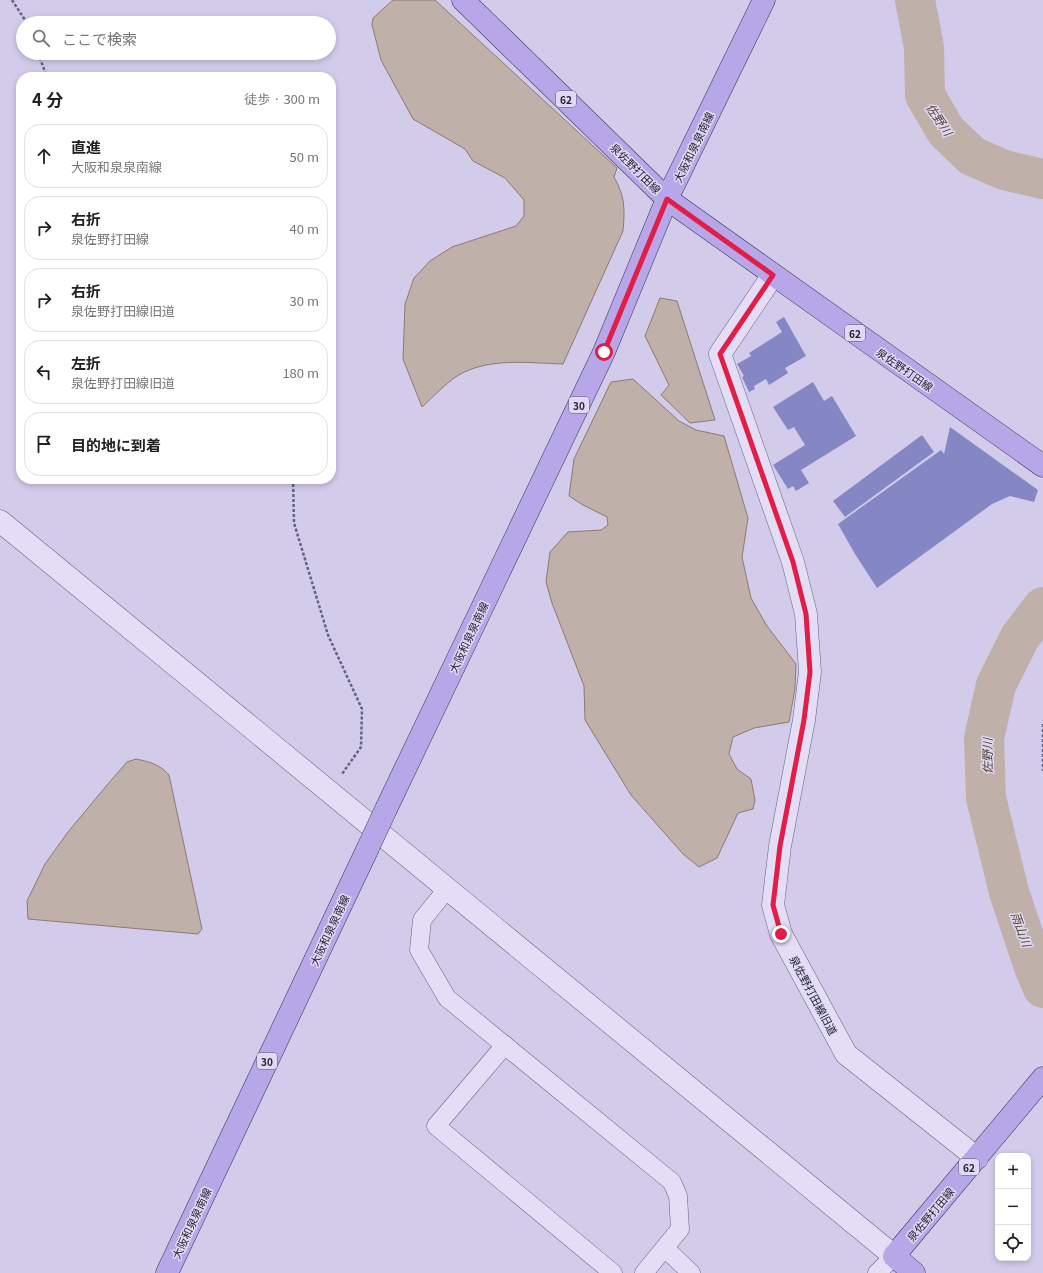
<!DOCTYPE html>
<html lang="ja">
<meta charset="utf-8">
<style>
:root{--surface:#fff;--page:#f2f2f2;--text:#222;--muted:#767676;--line:#e0e0e0}
body{margin:0;font-family:Georgia,"Noto Sans JP",serif;background:var(--page);color:var(--text)}
.controls{position:absolute;right:12px;bottom:12px;display:grid;overflow:hidden;border-radius:8px;box-shadow:0 2px 6px #0003}
.controls button{width:36px;height:36px;display:grid;place-items:center;padding:0;border:0;border-bottom:1px solid var(--line);background:var(--surface);color:var(--text);font:20px sans-serif}
.stop{position:absolute;width:12px;height:12px;margin:-9px;border:3px solid #e11d48;border-radius:50%;background:#fff}
.stop.end{background:#e11d48;border-color:#fff;box-shadow:0 1px 4px #0008}
.list{margin:0;padding:0;list-style:none}
h2{display:flex;justify-content:space-between;align-items:center;height:52px;margin:0;padding:0 16px;font-size:17px}
h2 small{font-size:13px;font-weight:400;color:var(--muted)}
.list li{display:grid;grid-template-columns:26px 1fr auto;gap:12px;align-items:center;box-sizing:border-box;height:64px;margin:0 8px 8px;padding:0 8px;border:1px solid var(--line);border-radius:16px}
.list b{display:block;font-size:15px;white-space:nowrap}
.list p{margin:0;font-size:13px;white-space:nowrap;color:var(--muted)}
.list em{font-size:13px;font-style:normal;color:var(--muted)}
.icon{flex:none;width:22px;height:22px;fill:none;stroke:currentColor;stroke-width:2;stroke-linecap:round;stroke-linejoin:round}
.map{position:relative;flex:none;width:1043px;height:1273px;overflow:hidden}
.search{position:absolute;background:var(--surface);box-shadow:0 2px 6px #0003;left:16px;top:16px;width:320px;height:44px;display:flex;align-items:center;gap:10px;box-sizing:border-box;padding:0 14px;border-radius:22px;color:var(--muted);font-size:15px}
.panel{position:absolute;background:var(--surface);box-shadow:0 2px 6px #0003;left:16px;top:72px;width:320px;height:412px;border-radius:16px}
.map>svg:first-child{display:block}
.water{fill:#bfb0aa;stroke:#8d7a72}
.lines{fill:none;stroke-linecap:round;stroke-linejoin:round}
.river{stroke:#bfb0aa;stroke-width:40}
.building{fill:#8587c4}
.minor-casing{stroke:#636185;stroke-width:19}
.tertiary-casing{stroke:#636185;stroke-width:23}
.primary-casing{stroke:#343454;stroke-width:23}
.path{stroke:#636185;stroke-width:2.5;stroke-dasharray:3 2;stroke-linecap:butt}
.minor{stroke:#e3ddf6;stroke-width:18}
.tertiary{stroke:#e3ddf6;stroke-width:22}
.primary{stroke:#b7a7e8;stroke-width:22}
.primary-bridge-casing{stroke:#343454;stroke-width:23;stroke-linecap:butt}
.primary-bridge{stroke:#b7a7e8;stroke-width:22}
.route{stroke:#e11d48;stroke-width:5}
.labels{text-anchor:middle;dominant-baseline:central;stroke-width:3;stroke-linejoin:round;paint-order:stroke}
.shield{fill:#e0d9f3;stroke:#5c5970;stroke-width:1}
.shield-label{font-size:10px;font-weight:bold;fill:#232238}
.street-label{font-size:11px;fill:#232238;stroke:#e0d9f3}
.water-label{font-size:12px;font-style:italic;fill:#564433;stroke:#e0d9f3}
</style>
<div class="map">
<svg width="1043" height="1273" viewBox="0 0 1043 1273">
<rect width="100%" height="100%" fill="#d2cbea"/>
<g class="water">
<path d="M393 0H435L617 168 614 177C625 196 625 209 623 231L563 364C528 363 488 357 457 376 445 384 433 397 422 407L403 359 405 304 414 278 430 261 452 247 516 226 524 216V200L505 178 473 161 465 149 413 119 381 60 372 25 373 18Z"/>
<polygon points="660,298 677,301 715,420 690,423 661,395 669,385 645,336"/>
<polygon points="633,379 679,421 696,430 724,436 748,518 742,557 751,598 767,626 796,664 795,689 789,722 754,728 733,737 729,754 737,769 751,779 755,800 753,809 738,813 717,858 699,867 683,854 631,795 585,720 584,686 552,603 546,582 550,552 568,532 601,530 608,525 607,517 583,505 569,496 574,459 611,382"/>
<path d="M136 759C150 762 159 764 169 775L202 929 198 934 28 919 27 901 45 864 68 832 107 785 127 762Z"/>
</g>
<g class="lines">
<g class="river">
<polyline points="915,0 924,47 925,95 946,131 972,156 1004,170 1043,179"/>
<polyline points="1043,607 1020,637 996,685 984,738 986,798 1009,892 1034,967 1043,988"/>
</g>
</g>
<g class="building">
<polygon points="784,317 806,356 785,368 788,373 769,385 766,379 754,386 755,389 749,392 742,377 744,376 737,364 751,356 749,353 782,332 776,322"/>
<polygon points="813,382 824,401 832,396 856,436 801,470 809,483 796,491 793,486 788,489 773,465 805,445 794,427 788,430 773,407"/>
<polygon points="950,427 1038,490 1034,502 1010,496 992,504 877,588 855,554 838,524 941,450 944,454"/>
<polygon points="922,435 934,452 845,517 833,501"/>
</g>
<g class="lines">
<g class="minor-casing">
<g id="minor">
<polyline points="447,889 422,920 419,950 447,998 672,1182 678,1196 680,1229 644,1273"/>
<polyline points="505,1045 436,1126 613,1273"/>
<polyline points="666,1249 691,1273"/>
<polyline points="877,1273 894,1256"/>
</g>
</g>
<g class="tertiary-casing">
<g id="tertiary">
<polyline points="773,275 720,354 793,562 806,614 810,672 804,720 780,846 773,905 781,934 846,1054 977,1158"/>
<polyline points="0,521 894,1256"/>
</g>
</g>
<g class="primary-casing">
<g id="primary">
<polyline points="463,0 667,199 1043,466"/>
<polyline points="387,807 604,352 667,199 764,0"/>
<polyline points="167,1273 367,850"/>
<polyline points="914,1273 894,1256 1043,1078"/>
</g>
</g>
<g class="path">
<polyline points="12,0 27,23"/>
<polyline points="38,53 47,77"/>
<polyline points="293,479 294,523 328,635 362,709 361,747 342,774"/>
<polyline points="1043,724 1043,771"/>
</g>
<use href="#minor" class="minor"/>
<use href="#tertiary" class="tertiary"/>
<use href="#primary" class="primary"/>
<g class="primary-bridge-casing">
<polyline id="primary-bridge" points="367,850 387,807"/>
</g>
<use href="#primary-bridge" class="primary-bridge"/>
</g>
<g class="lines">
<polyline class="route" points="604,352 667,199 773,275 720,354 793,562 806,614 810,672 804,720 780,846 773,905 781,934"/>
</g>
<g class="labels">
<g class="shield">
<rect x="556" y="91" width="20" height="16" rx="3"/>
<rect x="845" y="325" width="20" height="16" rx="3"/>
<rect x="569" y="397" width="20" height="16" rx="3"/>
<rect x="257" y="1053" width="20" height="16" rx="3"/>
<rect x="959" y="1159" width="20" height="16" rx="3"/>
</g>
<g class="shield-label">
<text x="566" y="99">62</text>
<text x="855" y="333">62</text>
<text x="579" y="405">30</text>
<text x="267" y="1061">30</text>
<text x="969" y="1167">62</text>
</g>
<g class="street-label">
<text transform="translate(693 147) rotate(-64)">大阪和泉泉南線</text>
<text transform="translate(636 168) rotate(45)">泉佐野打田線</text>
<text transform="translate(905 369) rotate(35)">泉佐野打田線</text>
<text transform="translate(468 637) rotate(-65)">大阪和泉泉南線</text>
<text transform="translate(329 930) rotate(-65)">大阪和泉泉南線</text>
<text transform="translate(814 995) rotate(62)">泉佐野打田線旧道</text>
<text transform="translate(930 1214) rotate(-50)">泉佐野打田線</text>
<text transform="translate(191 1223) rotate(-65)">大阪和泉泉南線</text>
</g>
<g class="water-label">
<text transform="translate(940 119) rotate(56)">佐野川</text>
<text transform="translate(986 756) rotate(-90)">佐野川</text>
<text transform="translate(1022 929) rotate(70)">雨山川</text>
</g>
</g>
</svg>
<div class="controls">
<button>+</button>
<button>−</button>
<button><svg class="icon" aria-label="locate" viewBox="0 0 24 24"><circle cx="12" cy="12" r="6"/><path d="M12 2v4M12 18v4M2 12h4M18 12h4"/></svg></button>
</div>
<div class="stop" style="left:604px;top:352px"></div>
<div class="stop end" style="left:781px;top:934px"></div>
<div class="search"><svg class="icon" aria-label="search" viewBox="0 0 24 24"><circle cx="10" cy="10" r="6"/><path d="M15 15l6 6"/></svg>ここで検索</div>
<section class="panel">
<h2>4 分<small>徒歩 · 300 m</small></h2>
<ul class="list">
<li><svg class="icon" aria-label="ahead" viewBox="0 0 24 24"><path d="M12 20V5M6 11l6-6 6 6"/></svg><div><b>直進</b><p>大阪和泉泉南線</p></div><em>50 m</em></li>
<li><svg class="icon" aria-label="right" viewBox="0 0 24 24"><path d="M7 20v-9h11M14 6l5 5-5 5"/></svg><div><b>右折</b><p>泉佐野打田線</p></div><em>40 m</em></li>
<li><svg class="icon" aria-label="right" viewBox="0 0 24 24"><path d="M7 20v-9h11M14 6l5 5-5 5"/></svg><div><b>右折</b><p>泉佐野打田線旧道</p></div><em>30 m</em></li>
<li><svg class="icon" aria-label="left" viewBox="0 0 24 24"><path d="M17 20v-9H6M10 6l-5 5 5 5"/></svg><div><b>左折</b><p>泉佐野打田線旧道</p></div><em>180 m</em></li>
<li><svg class="icon" aria-label="arrive" viewBox="0 0 24 24"><path d="M6 21V4h12l-3 4 3 4H6"/></svg><div><b>目的地に到着</b></div></li>
</ul>
</section>
</div>
